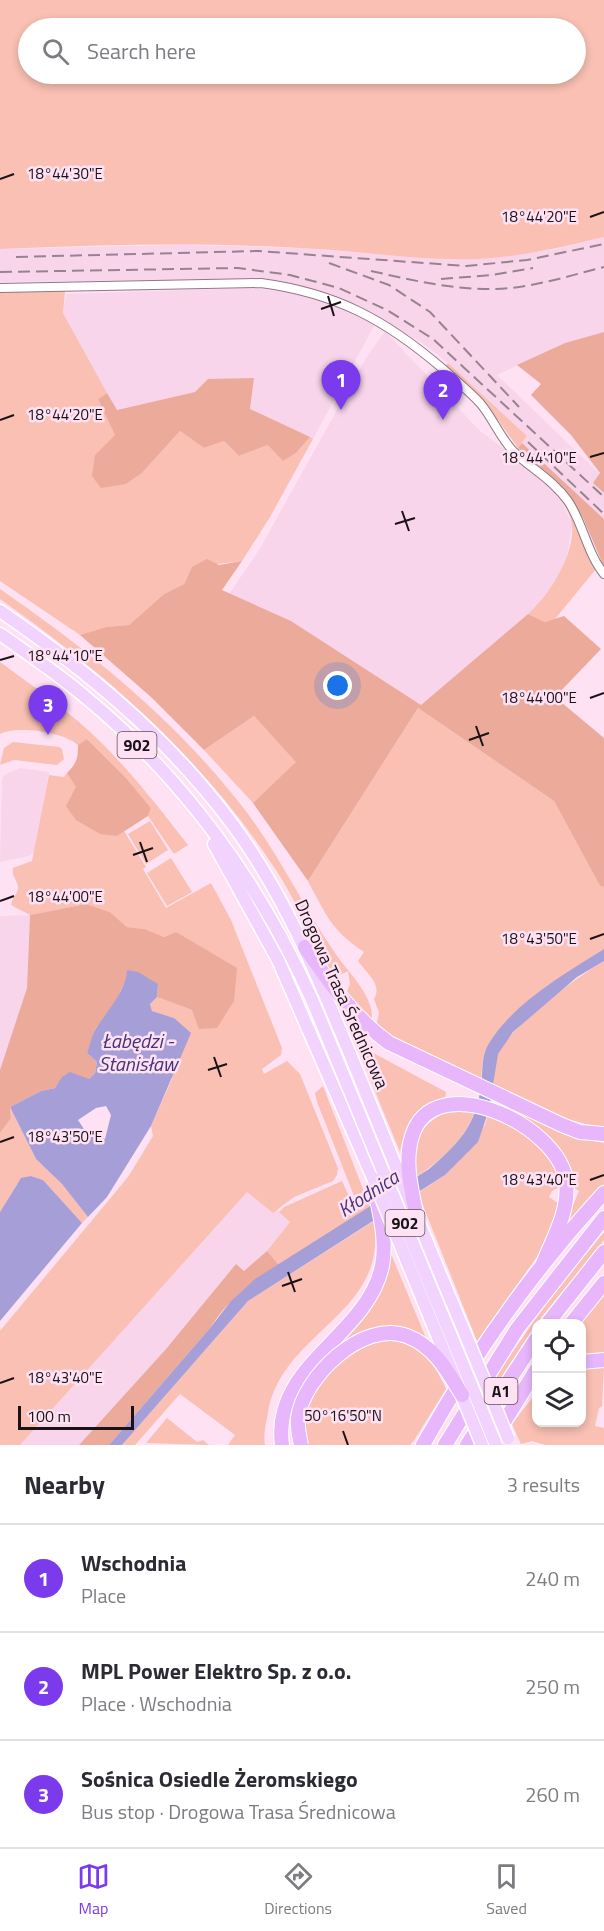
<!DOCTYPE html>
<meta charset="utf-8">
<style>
:root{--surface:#fff;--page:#f7f7f7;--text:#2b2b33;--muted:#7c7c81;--line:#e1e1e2;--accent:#7c3aed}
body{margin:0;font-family:"Titillium Web",sans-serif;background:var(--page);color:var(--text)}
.controls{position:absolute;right:18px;bottom:18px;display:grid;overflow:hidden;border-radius:12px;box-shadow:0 3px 9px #0003}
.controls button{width:54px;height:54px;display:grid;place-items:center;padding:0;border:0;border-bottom:2px solid var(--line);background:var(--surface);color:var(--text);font:30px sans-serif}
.scale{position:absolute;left:18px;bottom:15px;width:116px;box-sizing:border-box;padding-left:6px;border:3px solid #1b1217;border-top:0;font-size:16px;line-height:21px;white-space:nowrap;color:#1b1217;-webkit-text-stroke:4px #fee2f3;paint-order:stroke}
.you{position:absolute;left:338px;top:686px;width:21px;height:21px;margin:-15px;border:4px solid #fff;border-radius:50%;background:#1a73e8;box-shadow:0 0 0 9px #1a73e833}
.badge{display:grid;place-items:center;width:39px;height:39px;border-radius:50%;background:var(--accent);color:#fff;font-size:20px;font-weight:700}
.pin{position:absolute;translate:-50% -50px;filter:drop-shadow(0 2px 3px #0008)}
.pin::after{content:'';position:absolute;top:32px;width:21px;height:18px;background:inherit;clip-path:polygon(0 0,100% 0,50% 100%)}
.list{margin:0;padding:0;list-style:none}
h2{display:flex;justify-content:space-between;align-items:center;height:78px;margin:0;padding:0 24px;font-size:26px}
h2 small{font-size:20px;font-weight:400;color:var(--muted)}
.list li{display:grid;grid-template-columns:39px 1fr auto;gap:18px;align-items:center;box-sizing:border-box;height:108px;padding:0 24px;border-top:2px solid var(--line)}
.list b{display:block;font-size:22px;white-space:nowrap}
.list p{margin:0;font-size:20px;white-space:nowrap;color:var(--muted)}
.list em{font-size:20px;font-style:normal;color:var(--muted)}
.icon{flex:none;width:33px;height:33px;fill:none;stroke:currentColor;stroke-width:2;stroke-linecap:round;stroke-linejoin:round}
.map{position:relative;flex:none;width:604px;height:1445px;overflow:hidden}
.search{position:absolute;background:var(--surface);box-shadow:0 3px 9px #0003;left:18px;right:18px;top:18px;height:66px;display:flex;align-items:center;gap:15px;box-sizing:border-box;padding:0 21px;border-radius:33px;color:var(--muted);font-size:22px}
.sheet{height:402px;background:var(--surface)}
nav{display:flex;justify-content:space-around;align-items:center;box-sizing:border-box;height:84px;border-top:2px solid var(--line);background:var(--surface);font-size:16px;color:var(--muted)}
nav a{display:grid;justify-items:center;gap:3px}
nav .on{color:var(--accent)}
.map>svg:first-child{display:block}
.built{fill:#f8d5ea}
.green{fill:#f9c0b3;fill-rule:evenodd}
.forest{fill:#ecaa9b}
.water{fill:#a69fd7;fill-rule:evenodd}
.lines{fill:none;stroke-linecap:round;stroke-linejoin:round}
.street-casing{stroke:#907786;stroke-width:10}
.primary-casing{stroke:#fff;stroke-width:15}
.highway-casing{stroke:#fff;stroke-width:16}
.street{stroke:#fff;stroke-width:8}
.primary{stroke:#f1d3fd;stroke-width:12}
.highway{stroke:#e7b6fb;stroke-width:14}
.rail{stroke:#97838f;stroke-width:2;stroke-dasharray:12 6;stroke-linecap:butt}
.primary-bridge-casing{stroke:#fff;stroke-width:15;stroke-linecap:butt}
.highway-bridge-casing{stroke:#fff;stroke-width:16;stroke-linecap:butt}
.primary-bridge{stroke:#f1d3fd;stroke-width:12}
.highway-bridge{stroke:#e7b6fb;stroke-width:14}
.ticks{fill:none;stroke:#1b1217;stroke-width:2}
.labels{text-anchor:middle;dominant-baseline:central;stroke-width:5;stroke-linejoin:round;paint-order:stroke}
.shield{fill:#fee2f3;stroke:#5f5059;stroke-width:1.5}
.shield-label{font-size:16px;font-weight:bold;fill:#1b1217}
.street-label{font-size:18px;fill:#1b1217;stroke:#fee2f3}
.water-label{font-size:20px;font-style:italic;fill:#443579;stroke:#fee2f3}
.ticks-label{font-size:15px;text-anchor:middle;fill:#1b1217;stroke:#fee2f3;stroke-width:5;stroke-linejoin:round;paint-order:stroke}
</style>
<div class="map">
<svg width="604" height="1445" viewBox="0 0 604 1445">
<rect width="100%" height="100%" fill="#fee2f3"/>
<g class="built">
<polygon points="604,237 604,332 565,343 497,375 600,474 593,483 604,493 604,519 522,443 527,436 454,368 424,344 357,305 312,289 279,281 252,279 0,282 0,249 182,245 301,248 420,258 480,259 556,249"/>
<polygon points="251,288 308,295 375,324 313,439 250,409 254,379 116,410 63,313 66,294"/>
<polygon points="385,331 480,431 540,475 559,495 572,524 565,567 537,606 421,705 291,621 229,594 259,550 366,358"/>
<polygon points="20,768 49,772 36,851 29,856 0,862 2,780 4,775"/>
<polygon points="30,915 27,988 0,1070 0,916"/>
<polygon points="247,1191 272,1212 276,1209 290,1222 267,1251 244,1271 236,1265 166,1349 79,1445 20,1445"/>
</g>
<g class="green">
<path d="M0 0H604V237C563 247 520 257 478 259 419 261 360 251 301 248 201 242 100 245 0 249ZM28 28H576V74H28Z"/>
<polygon points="0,291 65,291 63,313 107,393 98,399 116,435 126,484 142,473 180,431 204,448 224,441 239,456 268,445 297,452 310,437 313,439 270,517 242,561 192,567 184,584 164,594 129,625 106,627 80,635 0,581"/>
<polygon points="448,363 527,436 518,448 485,402 449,370 445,366"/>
<path d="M559 495 575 517 596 569 555 619 545 622 528 614C549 595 575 555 572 525 571 515 563 503 559 495Z"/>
<path d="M0 589C94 654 179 723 248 814 281 858 304 908 335 953 347 971 378 1000 371 1023L346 994 350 984 348 971 334 978C314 943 298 904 276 870 201 756 110 677 0 599Z"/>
<path d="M0 662C30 684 60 705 88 730 125 764 157 805 188 845L174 854 148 816 151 808 126 778 87 739 78 745C64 732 17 725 0 734Z"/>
<path d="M418 708 554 801 600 886 604 887V949C569 971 538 993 509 1022 502 1029 493 1037 488 1046 482 1057 482 1070 481 1082L400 1044 376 1027 379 1013 374 999C383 984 366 973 358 961L364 952C331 930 326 915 308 881Z"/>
<polygon points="254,716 297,762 253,803 204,750"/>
<polygon points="13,742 59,747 62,749 64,759 57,765 14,760 0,765 4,748"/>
<path d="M67 773 117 836 124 831 146 867 143 869 166 908 211 883 231 920 282 1048 281 1055 262 1069 264 1074 287 1061 300 1074 338 1168 337 1175 333 1181 294 1197 273 1213 247 1192 20 1445H0V1331L128 1177 153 1136 151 1126 172 1079 174 1018 152 1011 150 1004 157 997 192 1010 194 944 176 932 164 937 145 929 127 927 110 912 86 904 30 915 11 905C12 898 19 893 18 886 16 878 12 877 13 868L32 861 49 775 64 777Z"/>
<polygon points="150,821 168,850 146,864 128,834"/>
<polygon points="171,858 192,892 167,906 147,873"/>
<path d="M604 961V1128H602L567 1119 493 1086C494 1075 494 1062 498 1053 512 1025 577 977 604 961Z"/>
<path d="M362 1047 446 1092 445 1099C420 1110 405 1124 400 1152L358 1050Z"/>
<polygon points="323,1086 370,1207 279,1265 267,1251 290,1222 279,1212 284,1207 342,1181 354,1207 358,1206 317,1102 315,1093"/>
<polygon points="10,1107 36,1159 62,1184 88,1217 82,1223 43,1180 31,1176 17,1184 0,1212 0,1133 11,1118"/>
<path d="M450 1110 475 1111C464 1141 441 1161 414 1178 409 1140 417 1127 450 1110Z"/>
<path d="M488 1115C525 1132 552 1143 561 1186L552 1191 549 1197 562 1206 541 1251 477 1341 418 1193 445 1175 485 1125Z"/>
<path d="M526 1116 578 1138 604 1143V1184L566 1228 564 1227 579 1191 573 1187C568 1156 551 1136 525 1120Z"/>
<path d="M374 1221C389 1315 281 1331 268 1413 266 1424 263 1434 265 1445H228L235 1435 180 1394 135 1445H122L248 1301Z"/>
<polygon points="604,1232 604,1240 536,1324 496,1385 494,1379 548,1301"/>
<path d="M389 1249 428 1343C387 1324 368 1319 332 1351Z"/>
<polygon points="604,1290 604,1354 582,1356 582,1324 578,1324"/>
<path d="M377 1339C415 1341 430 1354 446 1389L413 1442 410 1445H305C294 1396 335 1357 377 1339Z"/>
<polygon points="582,1365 604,1366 602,1406 599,1408 595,1426 604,1428 604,1445 545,1445 532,1441 521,1444 512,1424 536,1393 536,1422 582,1422"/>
<polygon points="167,1418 197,1442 203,1440 209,1445 146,1443"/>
</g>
<g class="forest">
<polygon points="604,332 604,493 593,483 600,473 571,435 531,395 541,384 517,365 565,343"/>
<polygon points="254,378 250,409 310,437 297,452 283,461 268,445 239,456 224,441 204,448 180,431 142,473 126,484 101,488 92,476 95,455 115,435 98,399 107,393 117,410 195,392 208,379"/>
<polygon points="522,443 604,519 604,567 583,518 557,482 518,448"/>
<polygon points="207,559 219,565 242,561 222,590 291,621 421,705 528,614 545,622 564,616 601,649 555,697 604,738 604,887 600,886 554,801 418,708 308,881 253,803 296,762 254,716 204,750 151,697 80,635 106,627 129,625 164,594 184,584 192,567"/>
<path d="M87 739 126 778 151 808 148 816 117 836 100 834 76 820 66 806 76 787 67 773C77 763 78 758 78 745Z"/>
<polygon points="86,904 110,912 127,927 145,929 164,937 176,932 237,968 234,1001 217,1028 199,1029 192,1010 157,997 158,984 127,978 109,1014 96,1028 87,1053 97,1062 95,1073 89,1079 62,1078 55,1088 41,1091 10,1107 11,1118 0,1133 0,1070 27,988 30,915"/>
<path d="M267 1251 279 1265C252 1281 227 1301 210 1328L109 1445H79L166 1349 236 1264 244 1271Z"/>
</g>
<g class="water">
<path d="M604 949V961L577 977 513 1032 498 1054 489 1110 478 1142 445 1175 248 1301 122 1445H109L210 1328 231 1301 255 1279 429 1169C458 1144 476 1126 481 1086 483 1073 481 1057 488 1045 513 1003 563 975 604 949Z"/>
<path d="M127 970 138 972 158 984 157 997 150 1004 152 1011 174 1018 191 1033 151 1126 107 1197 88 1217 62 1184 36 1159 10 1107 41 1091 55 1088 62 1077 70 1072 89 1079 95 1073 97 1062 87 1053C90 1045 92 1034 97 1027 107 1012 127 988 127 970ZM106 1106 111 1115 105 1139 86 1132 78 1120 96 1108Z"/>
<polygon points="31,1176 43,1180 82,1223 0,1321 0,1212 21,1178"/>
</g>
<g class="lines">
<g class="street-casing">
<path id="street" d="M0 288 261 283C336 293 386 320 443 369 455 380 469 391 480 403 493 418 500 438 514 452 532 469 553 480 568 501 583 523 587 553 604 574"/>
</g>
<g class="primary-casing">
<g id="primary">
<path d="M0 611C86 670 167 737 230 821 287 897 321 984 357 1071 392 1157 427 1244 464 1331"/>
<path d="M0 634C28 654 57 673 84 696 184 778 261 885 313 1002"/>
<polyline points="214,844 278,960 373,1178"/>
</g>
</g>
<g class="highway-casing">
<g id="highway">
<path d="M305 947C330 983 353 1017 389 1043L562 1125 580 1132 604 1134"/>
<path d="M418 1223C413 1195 403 1164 412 1136 433 1067 557 1123 566 1180 570 1211 553 1238 542 1266"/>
<polyline points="547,1324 604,1252"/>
<polyline points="571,1324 604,1283"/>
<polyline points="582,1362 604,1360"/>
<path d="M282 1445C271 1365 367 1337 382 1266 387 1240 380 1215 375 1189"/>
<path d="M423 1445C473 1355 534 1269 604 1193"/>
<polyline points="445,1445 517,1329 604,1218"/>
<polyline points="467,1445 536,1339"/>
<polyline points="490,1445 536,1370"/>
</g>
</g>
<use href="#street" class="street"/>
<use href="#primary" class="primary"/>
<use href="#highway" class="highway"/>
<g class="rail">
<polyline points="16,257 258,251 466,266 527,260 604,244"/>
<polyline points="329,263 389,285 430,312 519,407"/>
<path d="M371 271C412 280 452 290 495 289 532 288 568 276 604 267"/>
<polyline points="0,272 238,268 290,275 339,288 387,310 433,339 604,497"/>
<polyline points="441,279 492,275 533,268"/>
<polyline points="528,442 604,514"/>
</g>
<g class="primary-bridge-casing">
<g id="primary-bridge">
<polyline points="313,1002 496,1445"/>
<polyline points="373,1178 482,1445"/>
<polyline points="464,1331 508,1438"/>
</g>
</g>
<g class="highway-bridge-casing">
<path id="highway-bridge" d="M301 1445C299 1436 297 1427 298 1418 303 1377 363 1319 407 1336 434 1346 448 1372 462 1395"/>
</g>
<use href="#primary-bridge" class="primary-bridge"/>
<use href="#highway-bridge" class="highway-bridge"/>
</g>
<path class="ticks" d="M0 179 14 174M590 217 604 212M328 296 334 316M321 309 341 302M0 420 14 415M590 457 604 453M402 511 409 531M395 524 415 518M0 660 14 656M590 698 604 693M476 726 483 746M469 740 489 733M140 842 147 862M133 855 153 848M0 901 14 896M590 939 604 934M214 1057 221 1077M208 1070 227 1064M0 1142 14 1137M590 1180 604 1175M288 1272 295 1292M282 1286 302 1279M0 1383 14 1378M343 1431 348 1445"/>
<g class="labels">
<g class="shield">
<rect x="117.5" y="732" width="39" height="26" rx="4.5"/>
<rect x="385.5" y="1210" width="39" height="26" rx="4.5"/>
<rect x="484.5" y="1378" width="33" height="26" rx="4.5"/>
</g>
<g class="shield-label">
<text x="137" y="745">902</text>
<text x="405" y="1223">902</text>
<text x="501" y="1391">A1</text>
</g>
<g class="street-label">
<text transform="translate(342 994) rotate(66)">Drogowa Trasa Średnicowa</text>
</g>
<g class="water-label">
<text x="138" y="1040">Łabędzi -<tspan x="138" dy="23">Stanisław</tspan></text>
<text transform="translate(368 1193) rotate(-33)">Kłodnica</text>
</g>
</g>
<g class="ticks-label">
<text x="65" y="179">18°44'30"E</text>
<text x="539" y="222">18°44'20"E</text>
<text x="65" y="420">18°44'20"E</text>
<text x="539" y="463">18°44'10"E</text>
<text x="65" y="661">18°44'10"E</text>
<text x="539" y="703">18°44'00"E</text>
<text x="65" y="902">18°44'00"E</text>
<text x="539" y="944">18°43'50"E</text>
<text x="65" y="1142">18°43'50"E</text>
<text x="539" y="1185">18°43'40"E</text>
<text x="65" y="1383">18°43'40"E</text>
<text x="343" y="1421">50°16'50"N</text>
</g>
</svg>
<div class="controls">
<button><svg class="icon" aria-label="locate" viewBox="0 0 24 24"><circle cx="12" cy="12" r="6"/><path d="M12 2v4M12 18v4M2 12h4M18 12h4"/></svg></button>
<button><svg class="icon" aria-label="layers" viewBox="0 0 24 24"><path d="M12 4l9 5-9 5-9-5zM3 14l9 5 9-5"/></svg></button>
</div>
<div class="scale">100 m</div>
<div class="you"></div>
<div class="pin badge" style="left:341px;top:410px">1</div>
<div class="pin badge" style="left:443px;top:420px">2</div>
<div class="pin badge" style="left:48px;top:735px">3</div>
<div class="search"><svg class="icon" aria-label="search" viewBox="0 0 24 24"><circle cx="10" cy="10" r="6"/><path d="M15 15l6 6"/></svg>Search here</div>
</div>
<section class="sheet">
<h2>Nearby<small>3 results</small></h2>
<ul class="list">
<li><span class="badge">1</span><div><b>Wschodnia</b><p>Place</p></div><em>240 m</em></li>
<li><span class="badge">2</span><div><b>MPL Power Elektro Sp. z o.o.</b><p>Place · Wschodnia</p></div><em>250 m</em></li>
<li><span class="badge">3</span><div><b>Sośnica Osiedle Żeromskiego</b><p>Bus stop · Drogowa Trasa Średnicowa</p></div><em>260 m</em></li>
</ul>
</section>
<nav>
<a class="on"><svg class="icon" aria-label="map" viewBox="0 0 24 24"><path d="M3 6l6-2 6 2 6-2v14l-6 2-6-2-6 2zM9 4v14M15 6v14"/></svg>Map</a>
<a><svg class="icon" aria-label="directions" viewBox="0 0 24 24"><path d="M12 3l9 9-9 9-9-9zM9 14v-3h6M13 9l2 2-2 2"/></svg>Directions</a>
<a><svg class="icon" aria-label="saved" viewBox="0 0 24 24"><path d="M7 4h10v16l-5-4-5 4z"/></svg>Saved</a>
</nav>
